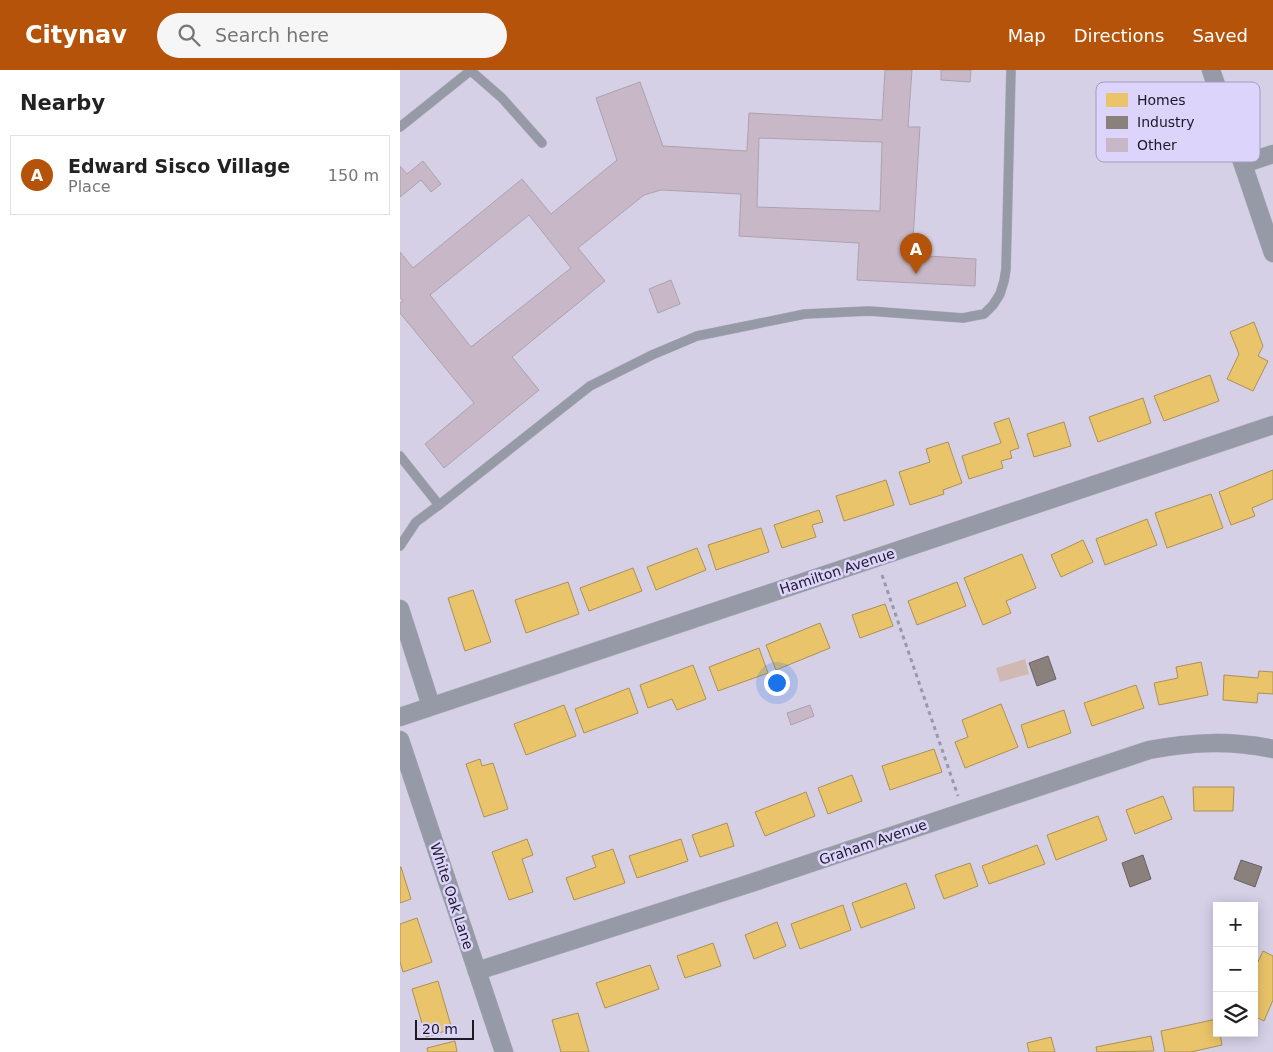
<!DOCTYPE html>
<meta charset="utf-8">
<style>
:root{--surface:#fff;--page:#f6f6f6;--text:#222;--muted:#767676;--line:#e0e0e0;--accent:#b45309}
body{margin:0;font-family:"DejaVu Sans",sans-serif;background:var(--page);color:var(--text)}
.controls{position:absolute;right:15px;bottom:15px;display:grid;overflow:hidden;border-radius:0px;box-shadow:0 2px 12px #0003}
.controls button{width:45px;height:45px;display:grid;place-items:center;padding:0;border:0;border-bottom:1px solid var(--line);background:var(--surface);color:var(--text);font:25px sans-serif}
.scale{position:absolute;left:15px;bottom:12px;width:59px;box-sizing:border-box;padding-left:5px;border:2px solid #1c1826;border-top:0;font-size:14px;line-height:18px;white-space:nowrap;color:#1c1826;-webkit-text-stroke:4px #ddd4fc;paint-order:stroke}
.you{position:absolute;left:376px;top:612px;width:18px;height:18px;margin:-12px;border:4px solid #fff;border-radius:50%;background:#1a73e8;box-shadow:0 0 0 8px #1a73e833}
.badge{display:grid;place-items:center;width:32px;height:32px;border-radius:50%;background:var(--accent);color:#fff;font-size:16px;font-weight:700}
.pin{position:absolute;translate:-50% -41px;filter:drop-shadow(0 1px 2px #0008)}
.pin::after{content:'';position:absolute;top:26px;width:18px;height:15px;background:inherit;clip-path:polygon(0 0,100% 0,50% 100%)}
.list{margin:0;padding:0;list-style:none}
h2{display:flex;justify-content:space-between;align-items:center;height:65px;margin:0;padding:0 20px;font-size:21px}
h2 small{font-size:16px;font-weight:400;color:var(--muted)}
.list li{display:grid;grid-template-columns:32px 1fr auto;gap:15px;align-items:center;box-sizing:border-box;height:80px;margin:0 10px 10px;padding:0 10px;border:1px solid var(--line);border-radius:0px}
.list b{display:block;font-size:19px;white-space:nowrap}
.list p{margin:0;font-size:16px;white-space:nowrap;color:var(--muted)}
.list em{font-size:16px;font-style:normal;color:var(--muted)}
.icon{flex:none;width:28px;height:28px;fill:none;stroke:currentColor;stroke-width:2;stroke-linecap:round;stroke-linejoin:round}
.map{position:relative;flex:none;width:873px;height:982px;overflow:hidden}
header{display:flex;align-items:center;gap:30px;box-sizing:border-box;height:70px;padding:0 25px;background:var(--accent);color:#fff}
header strong{font-size:24px}
nav{display:flex;gap:28px;margin-inline-start:auto;font-size:18px}
.search{width:350px;height:45px;background:var(--page);display:flex;align-items:center;gap:12px;box-sizing:border-box;padding:0 18px;border-radius:28px;color:var(--muted);font-size:19px}
main{display:flex}
aside{flex:1;background:var(--surface)}
.map>svg:first-child{display:block}
.green{fill:#d1b9b3}
.homes{fill:#e9c46a;stroke:#ac9056}
.industry{fill:#8a817c;stroke:#696262}
.building{fill:#c8b8c7;stroke:#aca2ae;fill-rule:evenodd}
.lines{fill:none;stroke-linecap:round;stroke-linejoin:round}
.lane-casing{stroke:#b1adbe;stroke-width:10}
.street-casing{stroke:#b1adbe;stroke-width:19}
.path{stroke:#999aa6;stroke-width:3;stroke-dasharray:4 4;stroke-linecap:butt}
.lane{stroke:#959aa6;stroke-width:9}
.street{stroke:#959aa6;stroke-width:18}
.labels{text-anchor:middle;dominant-baseline:central;stroke-width:5;stroke-linejoin:round;paint-order:stroke}
.street-label{font-size:14px;fill:#1c1826;stroke:#ddd4fc}
.key{fill:#ddd4fc;stroke:#a39cbc;stroke-width:1}
.key-label{font-size:14px;fill:#1c1826}
</style>
<header>
<strong>Citynav</strong>
<div class="search"><svg class="icon" aria-label="search" viewBox="0 0 24 24"><circle cx="10" cy="10" r="6"/><path d="M15 15l6 6"/></svg>Search here</div>
<nav><a>Map</a><a>Directions</a><a>Saved</a></nav>
</header>
<main>
<aside>
<h2>Nearby<small></small></h2>
<ul class="list">
<li><span class="badge">A</span><div><b>Edward Sisco Village</b><p>Place</p></div><em>150 m</em></li>
</ul>
</aside>
<div class="map">
<svg width="873" height="982" viewBox="0 0 873 982">
<rect width="100%" height="100%" fill="#d5d0e6"/>
<polygon class="green" points="625,589 629,604 600,612 596,598"/>
<g class="homes">
<polygon points="854,252 863,276 858,286 868,291 853,321 827,309 839,284 830,262"/>
<polygon points="810,305 819,331 764,351 754,326"/>
<polygon points="743,328 751,353 698,372 689,347"/>
<polygon points="609,348 619,378 610,381 612,388 601,391 603,398 569,409 562,386 601,373 594,353"/>
<polygon points="664,352 671,376 634,387 627,364"/>
<polygon points="548,372 562,413 543,420 544,424 510,435 499,402 530,392 526,379"/>
<polygon points="873,400 873,429 852,438 855,446 831,455 819,422"/>
<polygon points="486,410 494,435 444,451 436,426"/>
<polygon points="811,424 823,458 767,478 755,443"/>
<polygon points="419,440 423,452 412,455 416,467 382,478 374,455"/>
<polygon points="747,449 757,475 705,495 696,469"/>
<polygon points="361,458 369,482 316,500 308,475"/>
<polygon points="683,470 693,492 661,507 651,485"/>
<polygon points="297,478 306,500 256,520 247,497"/>
<polygon points="622,484 636,518 606,531 611,543 583,555 564,508"/>
<polygon points="233,498 242,521 189,541 180,518"/>
<polygon points="168,512 179,544 126,563 115,530"/>
<polygon points="557,512 566,536 517,555 508,531"/>
<polygon points="73,520 91,572 65,581 48,528"/>
<polygon points="485,534 493,556 460,568 452,545"/>
<polygon points="420,553 430,578 376,600 366,575"/>
<polygon points="359,578 368,603 318,621 309,597"/>
<polygon points="801,592 808,625 759,635 754,613 778,608 776,597"/>
<polygon points="293,595 306,629 277,640 272,629 248,638 240,615"/>
<polygon points="859,601 873,602 873,624 858,623 857,633 823,630 824,605 858,608"/>
<polygon points="736,615 744,638 692,656 684,633"/>
<polygon points="229,618 238,643 184,663 175,639"/>
<polygon points="601,634 618,677 565,698 555,672 568,667 562,650"/>
<polygon points="164,635 176,666 126,685 114,654"/>
<polygon points="664,640 671,663 628,678 621,655"/>
<polygon points="534,679 542,702 490,720 482,696"/>
<polygon points="80,689 82,696 93,693 108,739 84,747 66,694"/>
<polygon points="452,705 462,731 428,744 418,718"/>
<polygon points="793,717 834,717 833,741 794,741"/>
<polygon points="406,722 415,746 365,766 355,742"/>
<polygon points="763,726 772,749 735,764 726,740"/>
<polygon points="698,746 707,770 656,790 647,765"/>
<polygon points="327,753 334,776 300,787 292,765"/>
<polygon points="127,769 133,785 122,789 133,822 109,830 92,782"/>
<polygon points="281,769 288,791 237,808 229,786"/>
<polygon points="637,775 645,794 589,814 582,796"/>
<polygon points="213,779 225,813 174,830 166,808 196,797 192,786"/>
<polygon points="570,793 578,816 544,829 535,805"/>
<polygon points="0,797 1,797 11,829 0,833"/>
<polygon points="506,813 515,838 461,858 452,833"/>
<polygon points="443,835 451,860 400,879 391,854"/>
<polygon points="17,848 32,892 3,902 0,892 0,854"/>
<polygon points="377,852 386,876 354,889 345,865"/>
<polygon points="313,873 321,896 285,908 277,886"/>
<polygon points="863,881 873,886 873,930 864,951 854,946 854,900"/>
<polygon points="250,895 259,919 205,938 196,913"/>
<polygon points="38,911 52,959 26,967 12,919"/>
<polygon points="178,943 189,982 161,982 152,950"/>
<polygon points="817,949 817,963 820,963 822,975 791,982 765,982 761,961"/>
<polygon points="751,966 754,981 697,982 696,977"/>
<polygon points="651,967 655,982 629,982 627,973"/>
<polygon points="55,971 57,982 28,982 27,978"/>
</g>
<g class="industry">
<polygon points="648,586 656,609 637,616 629,593"/>
<polygon points="743,785 751,809 730,817 722,793"/>
<polygon points="841,790 862,797 855,817 834,809"/>
</g>
<g class="building">
<path d="M485 0H512L508 57H520L512 185 576 189 575 216 457 210 459 173 339 166 341 124 261 120 244 125 178 178 205 211 112 287 139 320 44 398 25 374 74 333 0 243V233L3 231 0 227V182L13 198 122 109 151 144 217 90 196 28 240 12 263 76 347 81 349 43 482 50ZM359 68 482 72 480 141 357 137ZM129 145 171 198 71 277 30 225Z"/>
<polygon points="541,0 571,0 570,12 541,10"/>
<polygon points="23,91 41,114 31,122 21,110 0,127 0,96 7,104"/>
<polygon points="271,210 280,234 258,243 249,219"/>
<polygon points="410,635 414,646 391,655 387,643"/>
</g>
<g class="lines">
<g class="lane-casing">
<g id="lane">
<polyline points="70,0 102,28 142,73"/>
<polyline points="0,57 70,1"/>
<polyline points="0,386 39,435 190,316 252,285 297,266 405,244 469,241 563,248 573,246 584,244 593,235 600,224 604,211 606,199 611,0"/>
<polyline points="0,476 16,452 39,435"/>
</g>
</g>
<g class="street-casing">
<g id="street">
<polyline points="811,0 873,183"/>
<polyline points="843,94 873,84"/>
<polyline points="0,539 31,636"/>
<polyline points="0,647 873,355"/>
<polyline points="0,670 104,982"/>
<path d="M77 901 351 813 749 680C792 672 830 670 873 679"/>
</g>
</g>
<polyline class="path" points="482,505 558,726"/>
<use href="#lane" class="lane"/>
<use href="#street" class="street"/>
</g>
<g class="labels">
<g class="street-label">
<text transform="translate(437 501) rotate(-18)">Hamilton Avenue</text>
<text transform="translate(473 772) rotate(-19)">Graham Avenue</text>
<text transform="translate(52 826) rotate(72)">White Oak Lane</text>
</g>
</g>
<rect x="696" y="12" width="164" height="80" rx="8" class="key"/>
<rect x="706" y="23" width="22" height="14" fill="#e9c46a"/>
<rect x="706" y="46" width="22" height="13" fill="#8a817c"/>
<rect x="706" y="68" width="22" height="14" fill="#c8b8c7"/>
<g class="key-label">
<text x="737" y="35">Homes</text>
<text x="737" y="57">Industry</text>
<text x="737" y="80">Other</text>
</g>
</svg>
<div class="controls">
<button>+</button>
<button>−</button>
<button><svg class="icon" aria-label="layers" viewBox="0 0 24 24"><path d="M12 4l9 5-9 5-9-5zM3 14l9 5 9-5"/></svg></button>
</div>
<div class="scale">20 m</div>
<div class="you"></div>
<div class="pin badge" style="left:516px;top:204px">A</div>
</div>
</main>
